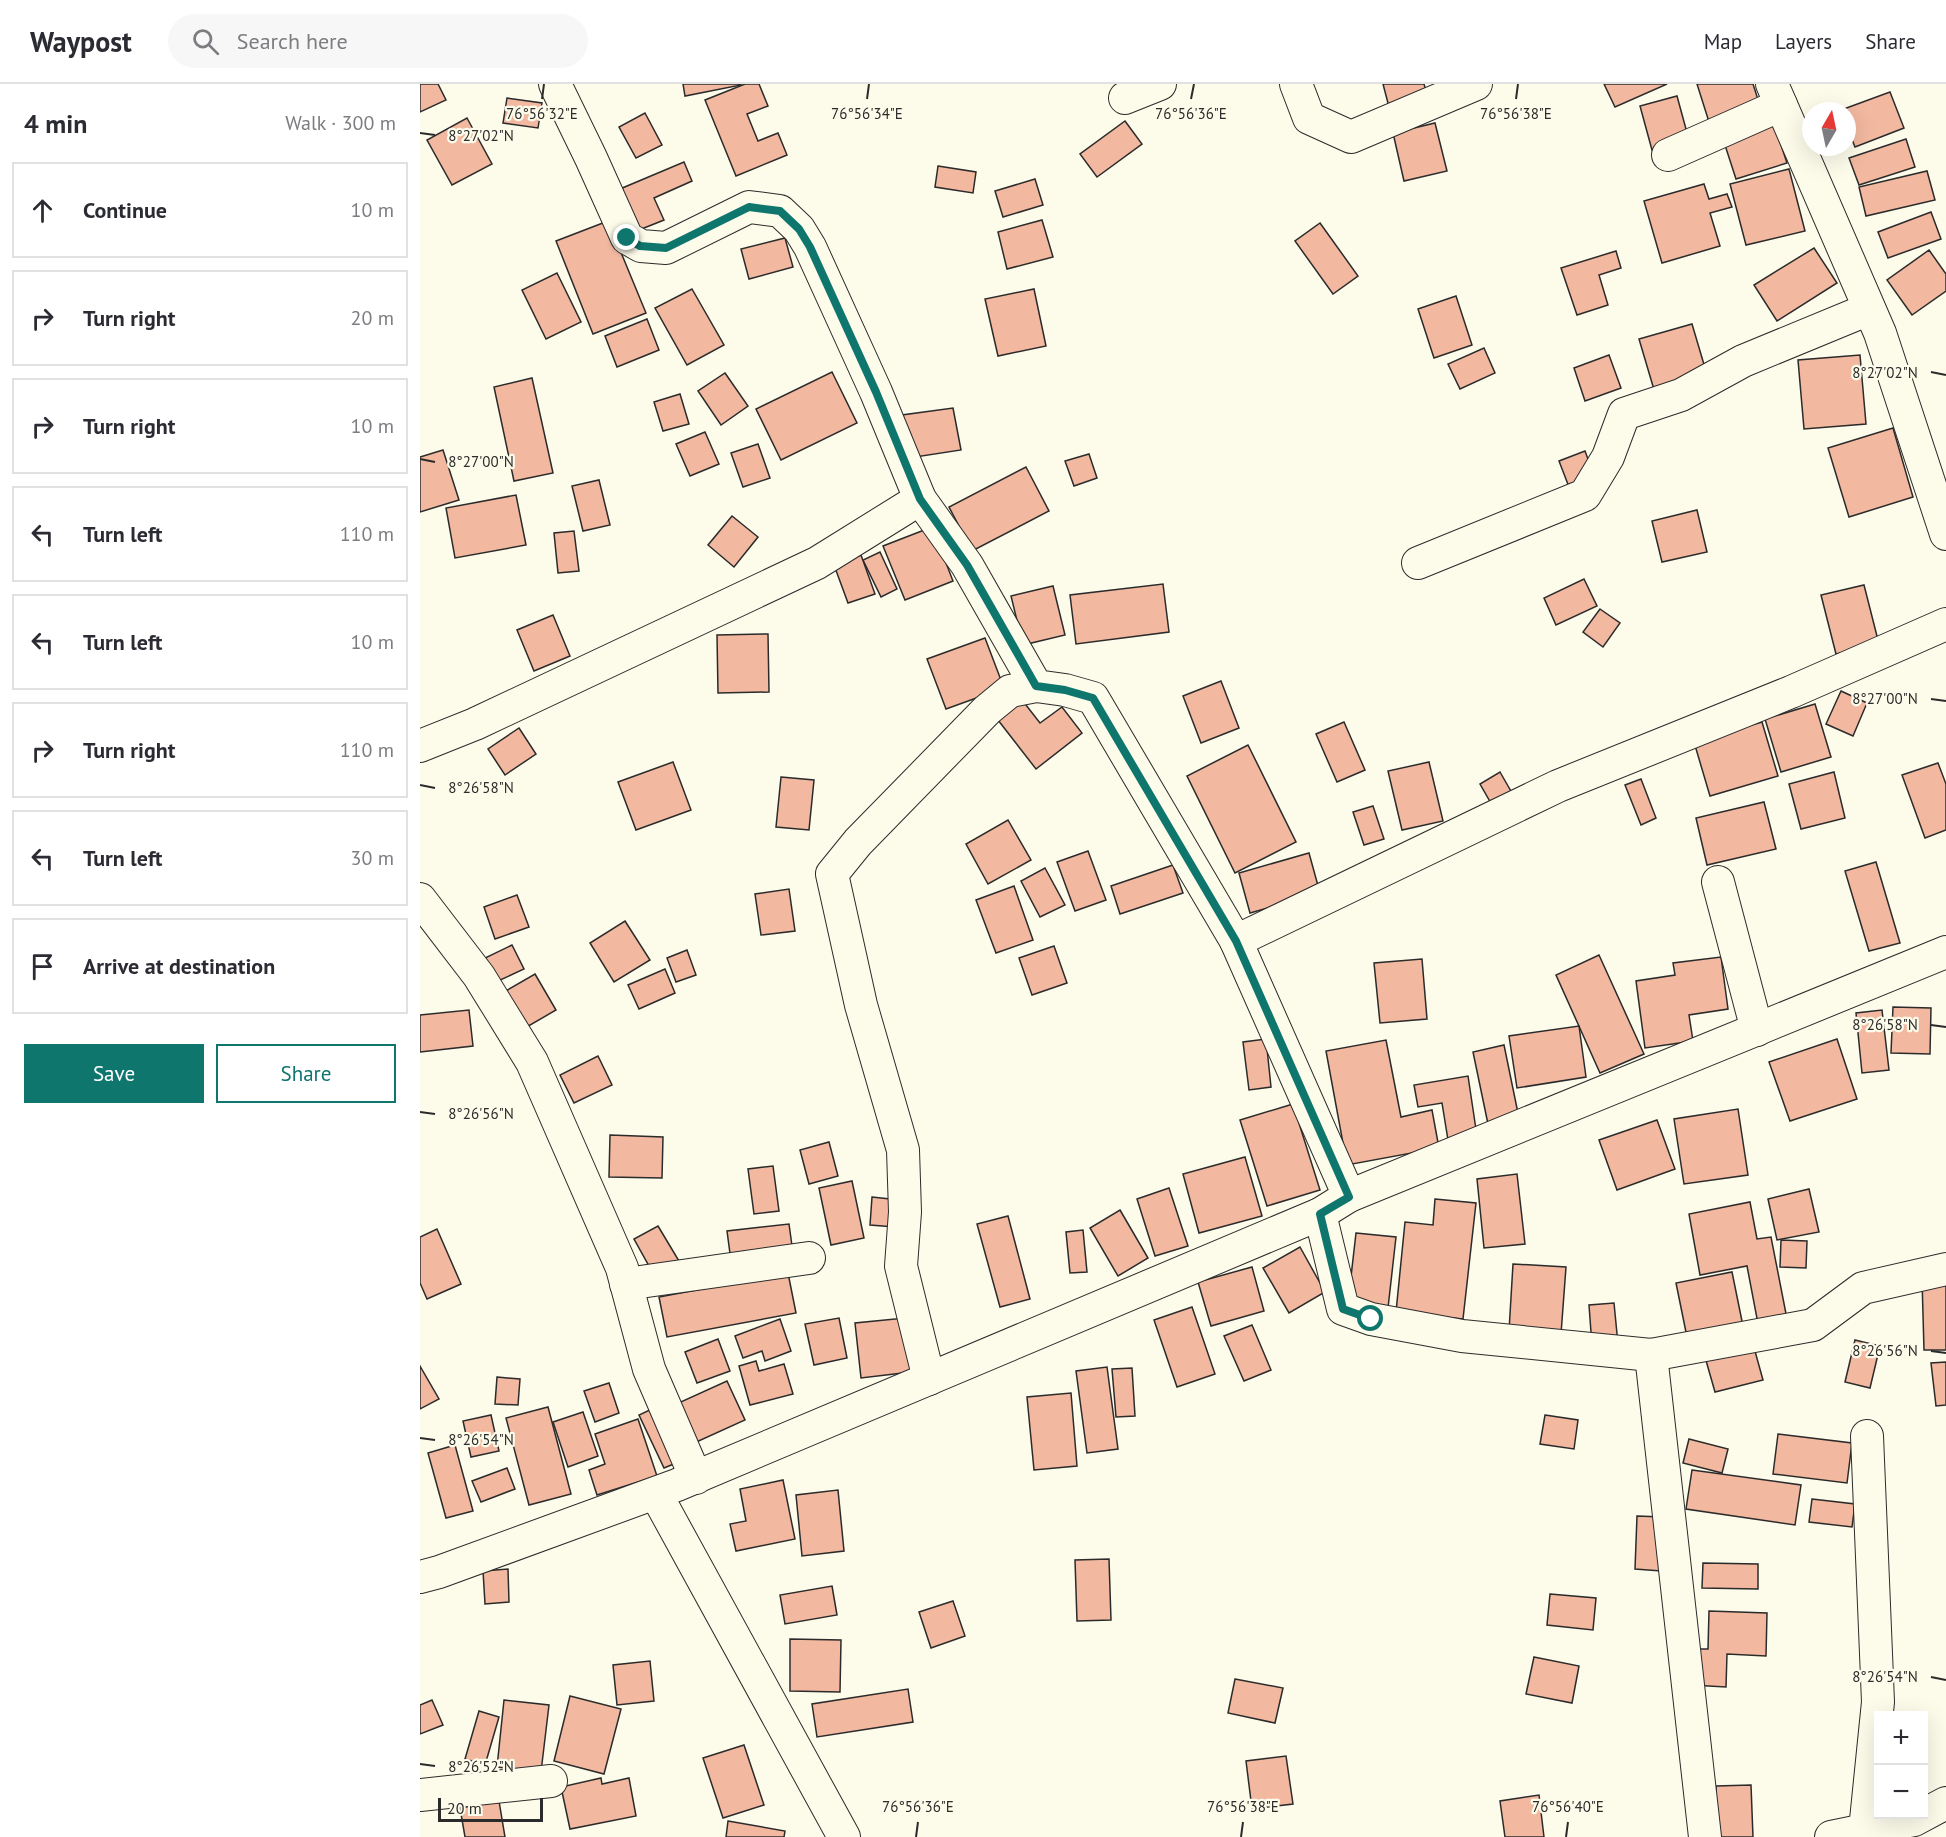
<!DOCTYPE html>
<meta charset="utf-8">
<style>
:root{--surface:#fff;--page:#f7f7f7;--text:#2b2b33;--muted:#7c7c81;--line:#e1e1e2;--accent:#0f766e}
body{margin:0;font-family:"PT Sans",sans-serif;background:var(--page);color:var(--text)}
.controls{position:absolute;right:18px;bottom:18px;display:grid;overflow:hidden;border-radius:0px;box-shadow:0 6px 24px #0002}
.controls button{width:54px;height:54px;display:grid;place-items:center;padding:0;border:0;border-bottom:2px solid var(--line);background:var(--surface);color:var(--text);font:30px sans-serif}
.compass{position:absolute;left:1382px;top:18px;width:54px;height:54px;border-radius:50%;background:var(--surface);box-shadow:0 6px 24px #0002;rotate:9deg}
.scale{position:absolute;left:18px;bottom:15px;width:105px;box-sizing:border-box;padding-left:6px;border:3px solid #2b2b2b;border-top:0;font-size:16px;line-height:21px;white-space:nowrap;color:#2b2b2b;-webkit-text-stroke:4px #fdfbea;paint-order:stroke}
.stop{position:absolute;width:18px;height:18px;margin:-14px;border:4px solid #0f766e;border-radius:50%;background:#fff}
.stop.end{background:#0f766e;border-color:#fff;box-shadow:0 2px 6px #0008}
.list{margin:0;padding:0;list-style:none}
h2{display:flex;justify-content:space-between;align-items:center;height:78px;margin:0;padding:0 24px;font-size:26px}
h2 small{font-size:20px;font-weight:400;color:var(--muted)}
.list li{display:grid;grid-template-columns:39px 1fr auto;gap:18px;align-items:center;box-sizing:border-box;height:96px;margin:0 12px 12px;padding:0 12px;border:2px solid var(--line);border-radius:0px}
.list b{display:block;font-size:22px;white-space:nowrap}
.list em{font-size:20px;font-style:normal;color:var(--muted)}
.actions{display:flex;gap:12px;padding:18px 24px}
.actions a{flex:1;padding:14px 0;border:2px solid var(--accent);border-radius:0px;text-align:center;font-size:21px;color:var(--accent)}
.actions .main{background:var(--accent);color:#fff}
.icon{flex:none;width:33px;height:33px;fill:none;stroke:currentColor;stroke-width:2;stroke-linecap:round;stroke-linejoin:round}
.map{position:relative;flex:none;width:1526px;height:1753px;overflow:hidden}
header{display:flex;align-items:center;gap:36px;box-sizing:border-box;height:84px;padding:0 30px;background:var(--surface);border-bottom:2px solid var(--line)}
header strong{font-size:28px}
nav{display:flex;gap:33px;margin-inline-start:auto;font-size:21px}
.search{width:420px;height:54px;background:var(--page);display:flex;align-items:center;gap:15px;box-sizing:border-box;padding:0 21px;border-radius:33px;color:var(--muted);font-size:22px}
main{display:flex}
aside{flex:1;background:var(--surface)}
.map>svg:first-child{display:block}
.building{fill:#f2b8a0;stroke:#2b2b2b;stroke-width:1.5}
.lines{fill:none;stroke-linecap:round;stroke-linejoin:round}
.street-casing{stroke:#2b2b2b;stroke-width:34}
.street{stroke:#fdfbea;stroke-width:32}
.route{stroke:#0f766e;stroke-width:8}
.ticks{fill:none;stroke:#2b2b2b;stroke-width:2}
.ticks-label{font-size:15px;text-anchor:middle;fill:#2b2b2b;stroke:#fdfbea;stroke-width:4.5;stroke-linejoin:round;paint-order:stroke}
</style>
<header>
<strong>Waypost</strong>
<div class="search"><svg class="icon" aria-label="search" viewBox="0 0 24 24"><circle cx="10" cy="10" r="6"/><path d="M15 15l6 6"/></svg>Search here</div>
<nav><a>Map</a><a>Layers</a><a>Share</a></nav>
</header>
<main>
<aside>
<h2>4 min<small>Walk · 300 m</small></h2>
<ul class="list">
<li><svg class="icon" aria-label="ahead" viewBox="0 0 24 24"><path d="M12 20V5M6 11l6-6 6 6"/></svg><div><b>Continue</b></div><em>10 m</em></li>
<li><svg class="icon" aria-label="right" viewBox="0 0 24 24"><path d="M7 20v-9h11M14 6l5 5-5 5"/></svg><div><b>Turn right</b></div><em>20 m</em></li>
<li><svg class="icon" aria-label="right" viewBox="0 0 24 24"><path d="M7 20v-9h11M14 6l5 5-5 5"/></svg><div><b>Turn right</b></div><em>10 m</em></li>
<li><svg class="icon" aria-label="left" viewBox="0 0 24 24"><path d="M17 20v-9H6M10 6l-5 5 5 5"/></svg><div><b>Turn left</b></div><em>110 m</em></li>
<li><svg class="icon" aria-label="left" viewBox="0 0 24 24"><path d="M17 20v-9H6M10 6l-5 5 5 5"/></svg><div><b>Turn left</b></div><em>10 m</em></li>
<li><svg class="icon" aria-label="right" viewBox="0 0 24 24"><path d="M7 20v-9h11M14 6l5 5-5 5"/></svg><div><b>Turn right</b></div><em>110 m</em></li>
<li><svg class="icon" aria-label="left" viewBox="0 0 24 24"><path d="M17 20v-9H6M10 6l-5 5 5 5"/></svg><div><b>Turn left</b></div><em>30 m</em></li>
<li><svg class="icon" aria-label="arrive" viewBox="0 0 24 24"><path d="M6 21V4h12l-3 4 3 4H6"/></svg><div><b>Arrive at destination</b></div></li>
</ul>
<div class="actions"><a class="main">Save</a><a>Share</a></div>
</aside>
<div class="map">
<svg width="1526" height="1753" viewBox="0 0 1526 1753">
<rect width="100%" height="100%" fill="#fdfbea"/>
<g class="building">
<polygon points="0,0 18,0 26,16 0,28"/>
<polygon points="263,0 321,0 321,1 265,12"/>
<polygon points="325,0 339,0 348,22 327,30 338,57 358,49 367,71 316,92 285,16"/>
<polygon points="963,0 1004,0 1008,14 969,23"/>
<polygon points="1184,0 1247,0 1195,23"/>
<polygon points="1277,0 1333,0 1341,25 1290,41"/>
<polygon points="1470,8 1484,44 1435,63 1427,43 1427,27 1421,26"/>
<polygon points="1257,12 1269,56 1232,66 1220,22"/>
<polygon points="87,14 122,19 118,44 83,39"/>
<polygon points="225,29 242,61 216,74 199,43"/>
<polygon points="47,34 72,80 32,101 7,56"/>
<polygon points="705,37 722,60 677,93 660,70"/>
<polygon points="1015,39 1027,87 984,97 973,49"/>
<polygon points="1354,40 1367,79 1316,95 1303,55"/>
<polygon points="1486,55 1495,83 1439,101 1429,74"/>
<polygon points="264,78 272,97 234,114 244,136 219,146 200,105"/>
<polygon points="518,82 556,88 553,109 515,103"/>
<polygon points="1369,85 1385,147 1326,161 1310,100"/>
<polygon points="1507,87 1515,116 1446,132 1439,103"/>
<polygon points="615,95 623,121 583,133 575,107"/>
<polygon points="1284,100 1289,115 1307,110 1312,123 1290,129 1300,162 1242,179 1224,117"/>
<polygon points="1511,128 1521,155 1468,174 1458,148"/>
<polygon points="622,136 633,173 587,185 578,148"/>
<polygon points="188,137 226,229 173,250 136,157"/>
<polygon points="900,139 938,192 913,210 875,157"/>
<polygon points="365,154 373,183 329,195 321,165"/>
<polygon points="1394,164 1417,199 1357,237 1334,201"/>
<polygon points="1509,166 1526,190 1526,207 1492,231 1467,196"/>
<polygon points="1196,167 1201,184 1179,191 1188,221 1157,231 1141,184"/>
<polygon points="137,189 161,238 126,255 102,206"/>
<polygon points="272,205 304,261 267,281 235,224"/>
<polygon points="614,205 626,262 578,272 565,215"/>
<polygon points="1036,212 1052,261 1014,274 998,225"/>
<polygon points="227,235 239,266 197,283 185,252"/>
<polygon points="1272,240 1288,294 1235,309 1219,255"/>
<polygon points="1064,264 1075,289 1040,305 1028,280"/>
<polygon points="1189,271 1201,304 1165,317 1154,284"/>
<polygon points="1440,271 1446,340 1384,345 1378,276"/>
<polygon points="412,288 437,339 361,376 336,325"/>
<polygon points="305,289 328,322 301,341 278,307"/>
<polygon points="112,294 133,389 94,397 74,303"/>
<polygon points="260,310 269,340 243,347 234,318"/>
<polygon points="533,324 541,366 489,374 482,331"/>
<polygon points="1473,344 1493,413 1429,433 1408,364"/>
<polygon points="285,348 299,380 270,392 256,360"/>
<polygon points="338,360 350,394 323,403 311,369"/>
<polygon points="23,366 39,416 0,428 0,373"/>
<polygon points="1165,367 1175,394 1149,403 1139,377"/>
<polygon points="669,370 677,394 654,402 645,377"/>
<polygon points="606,383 629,427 552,467 529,423"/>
<polygon points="179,396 190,441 163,447 152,402"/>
<polygon points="96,411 106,461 35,474 26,424"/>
<polygon points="1277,426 1287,468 1242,478 1232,437"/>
<polygon points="312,432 338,453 314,483 288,461"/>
<polygon points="512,443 533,497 485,516 463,462"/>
<polygon points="154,447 159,487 138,489 134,449"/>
<polygon points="460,468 477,505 461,513 443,476"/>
<polygon points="441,471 455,510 428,519 414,481"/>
<polygon points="1164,495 1177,522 1136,541 1124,514"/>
<polygon points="743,500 749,548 656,560 650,511"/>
<polygon points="1444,501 1459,560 1416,570 1401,511"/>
<polygon points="633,502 645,551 603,561 591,512"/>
<polygon points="1180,525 1200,539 1183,563 1163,548"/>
<polygon points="133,531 150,572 114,587 97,546"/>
<polygon points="348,550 349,608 298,609 297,551"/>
<polygon points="565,554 584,604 526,625 507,575"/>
<polygon points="801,597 819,644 781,659 763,612"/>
<polygon points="595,607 620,639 642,623 662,649 616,685 571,627"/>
<polygon points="1421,607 1447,619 1433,652 1406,640"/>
<polygon points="1395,620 1411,673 1361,688 1345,635"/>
<polygon points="924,638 945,686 917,698 896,650"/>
<polygon points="1342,638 1358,692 1290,712 1274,658"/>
<polygon points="99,644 116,670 85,691 68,665"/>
<polygon points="828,661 876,758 815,789 767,692"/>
<polygon points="253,678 271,726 216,746 198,698"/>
<polygon points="1009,678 1023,737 982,746 968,687"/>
<polygon points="1518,679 1526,700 1526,746 1505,754 1482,691"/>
<polygon points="1080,688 1092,709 1072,721 1060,700"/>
<polygon points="1414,688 1425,734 1381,745 1369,700"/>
<polygon points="361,693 394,696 389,746 356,743"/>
<polygon points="1221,695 1236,734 1221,741 1205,701"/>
<polygon points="1344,718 1356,765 1287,781 1276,734"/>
<polygon points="953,722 964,755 944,761 933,728"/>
<polygon points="588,736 611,776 568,800 546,760"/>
<polygon points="668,767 686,816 655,827 637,778"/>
<polygon points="889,769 900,809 830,829 819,789"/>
<polygon points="1456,778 1480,859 1449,867 1425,787"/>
<polygon points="753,781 763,809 700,830 691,802"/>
<polygon points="625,784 645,821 620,833 601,797"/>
<polygon points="594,802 613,856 576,869 556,816"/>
<polygon points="369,805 375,847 341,851 335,810"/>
<polygon points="97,811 109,843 75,855 64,823"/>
<polygon points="205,837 230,876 194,898 170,859"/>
<polygon points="92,861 104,885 76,898 65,874"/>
<polygon points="634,862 647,899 612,911 599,874"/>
<polygon points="267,866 276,891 256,898 247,874"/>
<polygon points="1179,871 1224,970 1180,989 1136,891"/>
<polygon points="1301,873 1308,925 1269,931 1273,957 1225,964 1216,897 1255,891 1253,879"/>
<polygon points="1002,875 1007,935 960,939 954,879"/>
<polygon points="245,885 255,909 219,925 208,901"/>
<polygon points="115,890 136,926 105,944 84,908"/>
<polygon points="1473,923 1511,924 1510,970 1471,969"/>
<polygon points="49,926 53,962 0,968 0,931"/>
<polygon points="1462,926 1469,986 1442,989 1436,929"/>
<polygon points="1159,942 1166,993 1097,1004 1089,952"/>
<polygon points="846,955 851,1003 829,1006 823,958"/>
<polygon points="1417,955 1437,1015 1370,1037 1349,978"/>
<polygon points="966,956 981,1033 1012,1026 1019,1064 927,1081 906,967"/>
<polygon points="1084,961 1099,1034 1068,1040 1053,968"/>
<polygon points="178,972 192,1001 154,1019 140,991"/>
<polygon points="1048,992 1057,1052 1028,1056 1022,1019 998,1023 994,1001"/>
<polygon points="873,1020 900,1106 847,1122 820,1036"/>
<polygon points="1318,1025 1328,1091 1264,1100 1254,1035"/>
<polygon points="1237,1036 1255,1085 1197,1106 1179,1056"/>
<polygon points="190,1051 243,1053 242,1094 189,1093"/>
<polygon points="409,1058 418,1092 389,1100 380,1066"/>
<polygon points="825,1073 842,1132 779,1149 763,1090"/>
<polygon points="353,1082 359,1127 334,1130 328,1085"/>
<polygon points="1097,1090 1105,1160 1064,1164 1057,1095"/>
<polygon points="432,1097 444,1154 411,1161 399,1104"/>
<polygon points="749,1104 768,1162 735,1172 717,1115"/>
<polygon points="1389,1105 1399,1148 1357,1156 1348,1115"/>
<polygon points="452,1113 479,1116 475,1143 450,1141"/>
<polygon points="1015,1115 1056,1119 1043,1235 976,1228 985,1138 1013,1141"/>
<polygon points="1330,1118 1337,1155 1351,1153 1368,1240 1339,1245 1327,1182 1280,1191 1269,1130"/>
<polygon points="700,1126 728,1174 698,1192 670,1144"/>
<polygon points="588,1132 610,1215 580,1223 557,1140"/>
<polygon points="369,1140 373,1169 311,1177 307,1147"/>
<polygon points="238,1142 259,1177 234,1191 214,1155"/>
<polygon points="17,1145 41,1200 7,1215 0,1199 0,1153"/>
<polygon points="663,1146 667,1188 650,1189 646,1148"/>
<polygon points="936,1149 976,1153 968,1224 928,1219"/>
<polygon points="1361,1156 1387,1157 1386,1184 1360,1183"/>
<polygon points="880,1163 905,1208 869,1229 843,1184"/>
<polygon points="1093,1180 1146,1183 1141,1250 1089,1247"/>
<polygon points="832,1183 844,1227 791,1242 778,1198"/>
<polygon points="1312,1188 1324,1247 1268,1258 1256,1199"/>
<polygon points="368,1189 376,1229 247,1253 239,1213"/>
<polygon points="1502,1195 1526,1195 1526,1266 1504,1266"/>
<polygon points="1194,1219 1198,1260 1172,1262 1169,1221"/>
<polygon points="772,1223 795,1290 757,1303 734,1236"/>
<polygon points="419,1234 427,1274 394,1281 385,1240"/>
<polygon points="485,1234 491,1288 441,1294 435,1239"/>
<polygon points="360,1235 371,1267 345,1277 342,1267 323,1274 315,1252"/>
<polygon points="832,1241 851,1286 824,1297 804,1252"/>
<polygon points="298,1255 310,1287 277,1299 265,1268"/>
<polygon points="1435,1256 1460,1262 1450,1304 1425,1298"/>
<polygon points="1333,1260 1343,1296 1295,1308 1285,1273"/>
<polygon points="336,1277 339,1287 364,1280 373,1310 330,1321 319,1282"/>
<polygon points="1526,1278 1526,1321 1516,1322 1511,1279"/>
<polygon points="0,1282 19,1315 0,1325"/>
<polygon points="687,1283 698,1365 667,1369 656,1287"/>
<polygon points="712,1284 715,1332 696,1333 692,1285"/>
<polygon points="77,1293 100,1295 98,1321 75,1320"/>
<polygon points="307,1297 325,1336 272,1360 254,1321"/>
<polygon points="189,1299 199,1329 175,1338 164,1307"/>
<polygon points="651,1309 657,1382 614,1386 607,1313"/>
<polygon points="128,1323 151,1410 109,1421 86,1334"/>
<polygon points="236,1323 261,1377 244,1384 219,1331"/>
<polygon points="163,1328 178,1372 148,1383 133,1338"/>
<polygon points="71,1331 79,1367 51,1373 43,1337"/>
<polygon points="1125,1331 1158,1336 1154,1365 1120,1360"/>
<polygon points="218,1335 237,1392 177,1411 169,1386 185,1380 175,1350"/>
<polygon points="1358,1350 1432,1359 1427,1399 1353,1390"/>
<polygon points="1269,1355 1308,1365 1302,1389 1263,1379"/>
<polygon points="35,1361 53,1427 26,1434 8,1369"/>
<polygon points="87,1384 95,1405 61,1418 52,1397"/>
<polygon points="1272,1386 1381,1401 1375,1441 1266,1425"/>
<polygon points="363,1396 375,1455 316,1467 310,1440 326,1437 320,1405"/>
<polygon points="418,1406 424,1467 382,1472 376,1411"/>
<polygon points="1392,1415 1435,1420 1432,1443 1389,1438"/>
<polygon points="1217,1432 1243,1433 1241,1487 1215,1485"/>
<polygon points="689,1475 691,1536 657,1537 655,1476"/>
<polygon points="1283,1479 1338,1480 1338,1505 1282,1504"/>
<polygon points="88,1485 89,1518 65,1520 63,1487"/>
<polygon points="412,1502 417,1531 365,1540 360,1511"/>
<polygon points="1130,1510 1176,1514 1173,1546 1127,1541"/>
<polygon points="533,1517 545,1552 511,1564 499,1528"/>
<polygon points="1289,1527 1347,1529 1346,1572 1307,1570 1306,1603 1271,1601 1272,1565 1288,1565"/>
<polygon points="370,1555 421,1556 420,1608 370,1607"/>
<polygon points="1114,1573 1159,1582 1152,1619 1106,1610"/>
<polygon points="230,1577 234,1617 197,1621 193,1581"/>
<polygon points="815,1595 863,1604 855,1639 808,1629"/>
<polygon points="488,1605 493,1638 397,1653 392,1620"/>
<polygon points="150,1612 201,1625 184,1690 134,1677"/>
<polygon points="12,1616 23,1641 0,1650 0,1621"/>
<polygon points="84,1616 129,1621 121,1688 77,1683"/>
<polygon points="59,1627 79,1633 65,1681 45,1675"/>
<polygon points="324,1661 344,1721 303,1734 283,1674"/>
<polygon points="866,1672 873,1720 832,1725 826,1677"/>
<polygon points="181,1694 182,1700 209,1694 216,1732 150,1745 141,1703"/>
<polygon points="1331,1701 1333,1753 1297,1753 1296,1702"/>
<polygon points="1119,1711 1124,1753 1085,1753 1080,1717"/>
<polygon points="79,1717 85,1753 45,1753 40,1724"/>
<polygon points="308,1737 365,1747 364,1753 306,1753"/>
</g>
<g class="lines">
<g class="street-casing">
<g id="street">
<polyline points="135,0 171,74 207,154 221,162 246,164 329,123 360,127 379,145 390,163 456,308 500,415 547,481 616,602 645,606 673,614 816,857 929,1112"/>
<polyline points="876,0 889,34 931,53 1056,0"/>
<polyline points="1352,0 1460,249 1526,450"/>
<polyline points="705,14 740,0"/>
<polyline points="1248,71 1361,21"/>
<polyline points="998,479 1165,411 1188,373 1204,330 1261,311 1323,277 1449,225"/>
<polyline points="0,662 55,640 397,479 500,415"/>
<polyline points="1298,798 1337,946"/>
<polyline points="0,815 59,892 112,978 202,1184 229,1285 276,1394"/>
<polyline points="816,857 1138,702 1371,608 1526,540"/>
<polyline points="900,1130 923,1225 951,1235 1042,1252 1231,1271 1393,1241 1443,1204 1526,1185"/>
<polyline points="206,1200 389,1174"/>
<polyline points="1231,1271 1285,1753"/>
<polyline points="509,1295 481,1182 485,1128 483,1066 441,921 412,790 438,758 567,626 590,607 616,602"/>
<polyline points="236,1410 424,1753"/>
<polyline points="0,1493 19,1488 257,1401 900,1130 929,1112 1526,868"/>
<polyline points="0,1711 131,1697"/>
<polyline points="1445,1746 1458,1618 1447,1352"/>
<polyline points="1411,1753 1494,1736 1526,1719"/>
</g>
</g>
<use href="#street" class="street"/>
</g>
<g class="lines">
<polyline class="route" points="207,154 220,162 246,164 329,123 360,127 379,145 390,163 456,308 500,415 547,481 616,602 645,606 673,614 816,857 929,1113 900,1130 923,1225 951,1235"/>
</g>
<path class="ticks" d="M122 15 124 0M447 15 449 0M771 15 774 0M1096 15 1098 0M0 49 15 51M1511 288 1526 291M0 375 15 378M1511 615 1526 617M0 701 15 704M1511 941 1526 943M0 1028 15 1030M1511 1267 1526 1269M0 1354 15 1356M1511 1593 1526 1596M0 1680 15 1682M496 1753 498 1738M821 1753 823 1738M1146 1753 1148 1738"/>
<g class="ticks-label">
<text x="122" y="35">76°56'32"E</text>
<text x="447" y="35">76°56'34"E</text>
<text x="771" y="35">76°56'36"E</text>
<text x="1096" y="35">76°56'38"E</text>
<text x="61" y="57">8°27'02"N</text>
<text x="1465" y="294">8°27'02"N</text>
<text x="61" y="383">8°27'00"N</text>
<text x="1465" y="620">8°27'00"N</text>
<text x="61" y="709">8°26'58"N</text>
<text x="1465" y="946">8°26'58"N</text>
<text x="61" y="1035">8°26'56"N</text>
<text x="1465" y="1272">8°26'56"N</text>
<text x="61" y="1361">8°26'54"N</text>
<text x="1465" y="1598">8°26'54"N</text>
<text x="61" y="1688">8°26'52"N</text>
<text x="498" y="1728">76°56'36"E</text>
<text x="823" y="1728">76°56'38"E</text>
<text x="1148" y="1728">76°56'40"E</text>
</g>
</svg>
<div class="controls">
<button>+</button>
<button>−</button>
</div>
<svg class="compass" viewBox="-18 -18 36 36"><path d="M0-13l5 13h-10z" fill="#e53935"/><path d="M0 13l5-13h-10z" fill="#7c7c81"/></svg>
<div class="scale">20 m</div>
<div class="stop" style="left:951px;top:1235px"></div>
<div class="stop end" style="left:207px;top:154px"></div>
</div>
</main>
